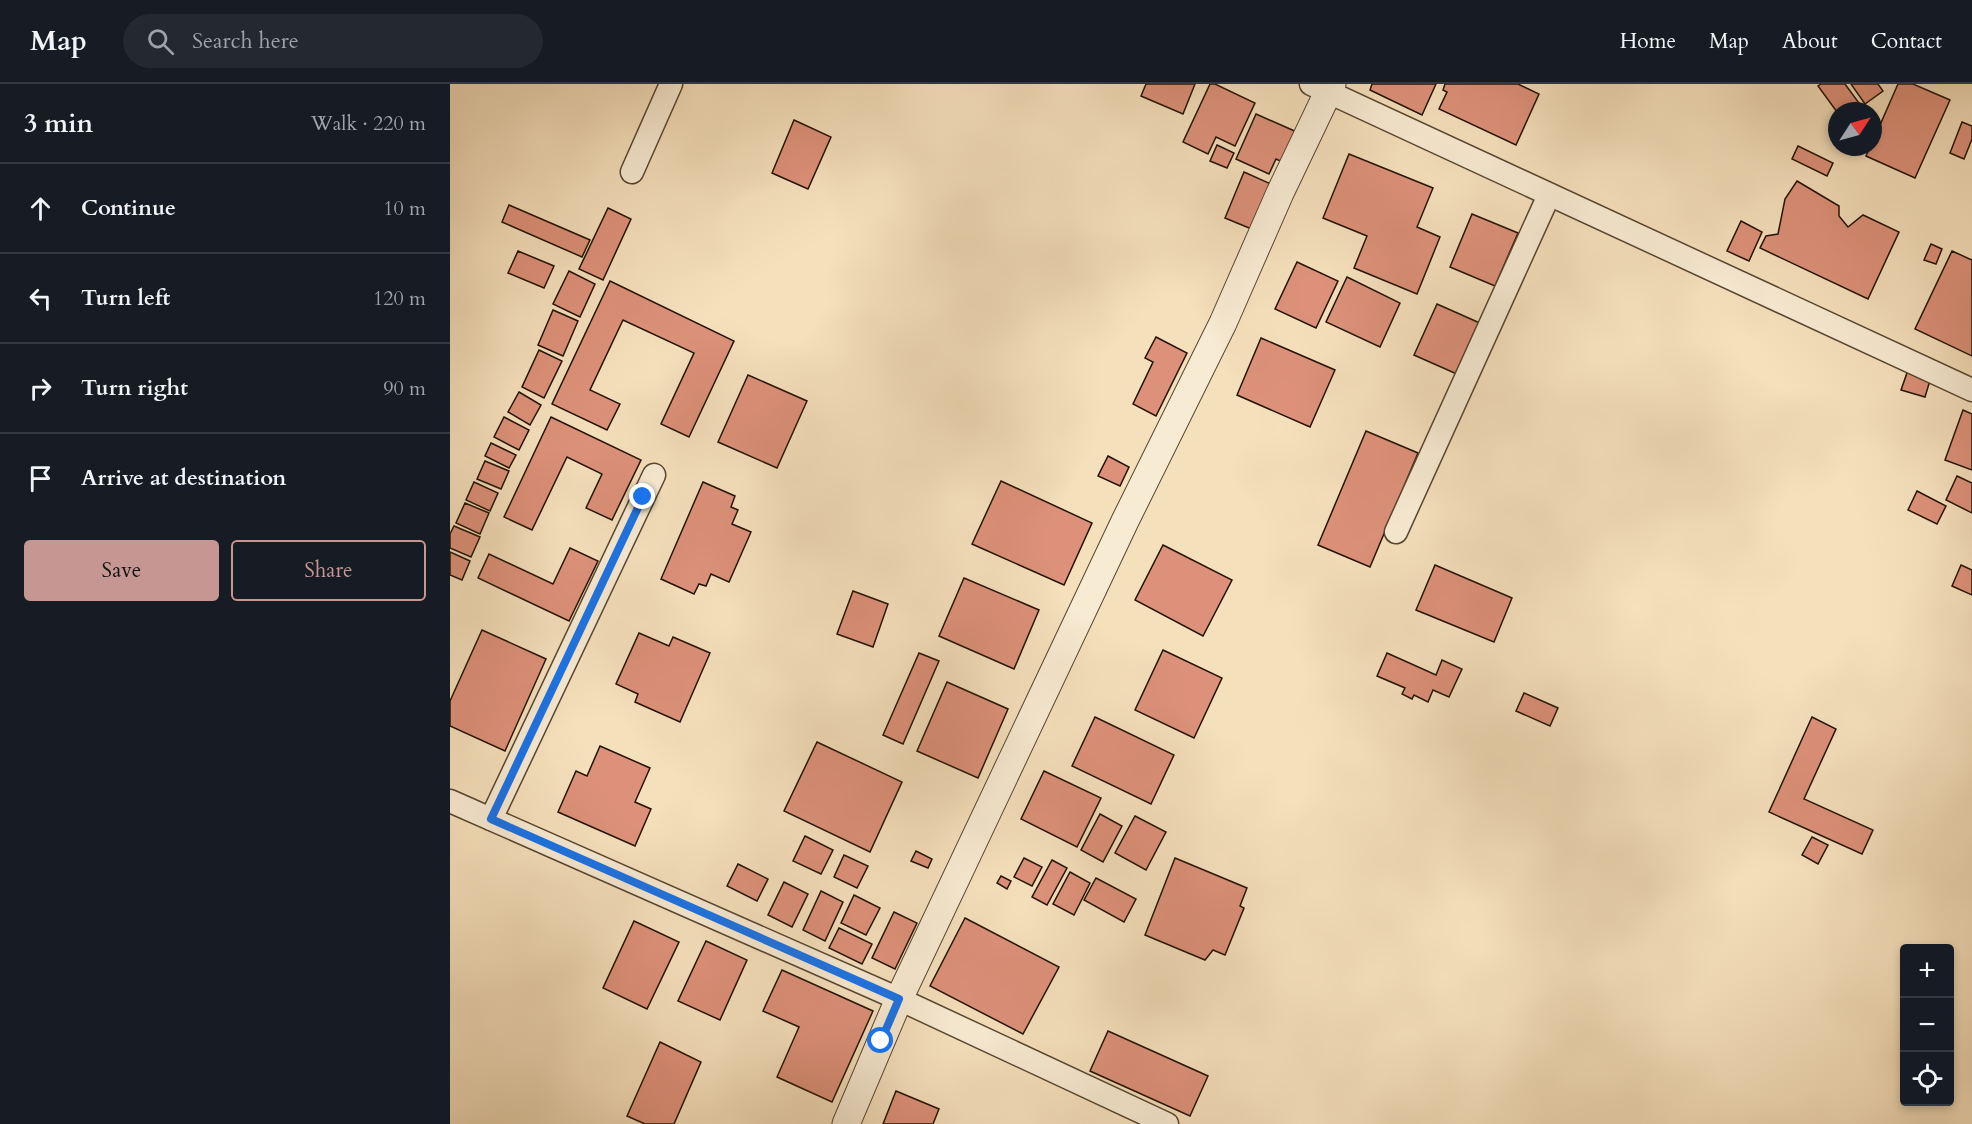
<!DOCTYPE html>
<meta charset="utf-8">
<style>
:root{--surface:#171b24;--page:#242831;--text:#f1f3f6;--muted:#9ea1a6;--line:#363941;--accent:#c59692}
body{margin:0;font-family:Cardo,serif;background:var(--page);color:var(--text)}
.controls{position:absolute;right:18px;bottom:18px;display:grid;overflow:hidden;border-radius:6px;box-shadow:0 3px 9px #0003}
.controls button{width:54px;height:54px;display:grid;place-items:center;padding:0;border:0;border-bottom:2px solid var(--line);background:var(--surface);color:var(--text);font:30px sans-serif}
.compass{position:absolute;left:1378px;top:18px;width:54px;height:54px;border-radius:50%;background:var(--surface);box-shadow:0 3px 9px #0003;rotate:54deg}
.stop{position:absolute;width:18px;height:18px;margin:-14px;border:4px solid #1a73e8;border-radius:50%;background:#fff}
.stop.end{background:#1a73e8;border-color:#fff;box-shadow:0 2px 6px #0008}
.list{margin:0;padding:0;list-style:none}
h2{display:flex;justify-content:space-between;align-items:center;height:78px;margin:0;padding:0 24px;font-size:26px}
h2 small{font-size:20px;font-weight:400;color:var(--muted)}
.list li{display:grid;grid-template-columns:39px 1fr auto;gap:18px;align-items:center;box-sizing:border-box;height:90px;padding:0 24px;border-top:2px solid var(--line)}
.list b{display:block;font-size:22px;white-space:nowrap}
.list em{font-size:20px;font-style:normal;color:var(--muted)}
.actions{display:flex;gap:12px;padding:18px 24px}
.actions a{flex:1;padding:14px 0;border:2px solid var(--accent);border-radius:6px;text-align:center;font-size:21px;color:var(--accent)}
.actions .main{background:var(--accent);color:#111}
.icon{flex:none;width:33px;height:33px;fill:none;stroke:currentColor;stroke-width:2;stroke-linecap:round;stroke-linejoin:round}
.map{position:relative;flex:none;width:1522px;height:1040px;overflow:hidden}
header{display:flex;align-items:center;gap:36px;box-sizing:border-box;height:84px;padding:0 30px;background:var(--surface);border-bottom:2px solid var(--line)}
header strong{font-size:28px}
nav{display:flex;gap:33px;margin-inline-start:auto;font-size:21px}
.search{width:420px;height:54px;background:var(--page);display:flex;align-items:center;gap:15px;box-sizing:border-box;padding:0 21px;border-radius:33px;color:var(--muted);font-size:22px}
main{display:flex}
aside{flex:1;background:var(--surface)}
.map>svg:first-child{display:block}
.building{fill:#dd917a;stroke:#221301;stroke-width:1.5}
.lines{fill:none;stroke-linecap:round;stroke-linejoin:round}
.minor-casing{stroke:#574630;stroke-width:25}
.tertiary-casing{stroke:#574630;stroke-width:29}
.minor{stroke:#f8ebd3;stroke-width:22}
.tertiary{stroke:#f8ebd3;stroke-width:27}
.route{stroke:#1a73e8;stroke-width:8}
</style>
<header>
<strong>Map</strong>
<div class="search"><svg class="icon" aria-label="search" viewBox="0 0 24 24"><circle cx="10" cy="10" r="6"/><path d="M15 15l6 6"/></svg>Search here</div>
<nav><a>Home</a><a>Map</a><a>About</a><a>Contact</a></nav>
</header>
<main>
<aside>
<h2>3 min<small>Walk · 220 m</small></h2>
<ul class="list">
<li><svg class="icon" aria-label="ahead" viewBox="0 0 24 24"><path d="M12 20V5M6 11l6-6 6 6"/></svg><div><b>Continue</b></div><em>10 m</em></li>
<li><svg class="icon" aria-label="left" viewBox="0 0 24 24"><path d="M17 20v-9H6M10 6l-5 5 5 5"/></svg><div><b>Turn left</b></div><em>120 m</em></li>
<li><svg class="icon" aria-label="right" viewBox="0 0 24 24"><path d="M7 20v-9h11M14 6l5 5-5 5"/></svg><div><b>Turn right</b></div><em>90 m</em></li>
<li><svg class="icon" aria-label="arrive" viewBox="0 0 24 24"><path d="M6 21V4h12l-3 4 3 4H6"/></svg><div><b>Arrive at destination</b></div></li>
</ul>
<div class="actions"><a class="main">Save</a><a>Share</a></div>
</aside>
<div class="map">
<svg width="1522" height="1040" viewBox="0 0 1522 1040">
<rect width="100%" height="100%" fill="#f5e0bc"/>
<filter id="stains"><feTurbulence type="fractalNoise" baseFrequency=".00333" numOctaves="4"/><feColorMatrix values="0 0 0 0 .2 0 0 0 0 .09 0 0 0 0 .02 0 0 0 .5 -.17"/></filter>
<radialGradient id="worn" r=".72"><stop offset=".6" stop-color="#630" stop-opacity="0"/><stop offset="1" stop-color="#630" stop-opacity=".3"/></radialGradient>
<g class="building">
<polygon points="696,0 745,0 733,30 691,12"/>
<polygon points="760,0 765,0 805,19 785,62 766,53 758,70 733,58"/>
<polygon points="922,0 986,0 972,31 920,6"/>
<polygon points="995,0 1068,0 1089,10 1066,61 989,25 997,8 993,6"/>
<polygon points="1371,0 1395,0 1409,19 1399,27 1387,28 1368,2"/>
<polygon points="1401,0 1428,0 1433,7 1415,20"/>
<polygon points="1448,0 1463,0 1500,16 1465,94 1416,72 1420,63 1423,63 1423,57"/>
<polygon points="806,30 849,49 835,79 826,75 819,90 786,75"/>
<polygon points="344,36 381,53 358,105 322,89"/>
<polygon points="1512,38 1522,42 1522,55 1514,75 1500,69"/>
<polygon points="767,61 784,69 777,84 760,77"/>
<polygon points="1348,62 1383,79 1377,92 1342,75"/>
<polygon points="899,70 983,104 967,143 990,153 967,210 904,184 917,152 873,134"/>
<polygon points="794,88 823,101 804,146 775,134"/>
<polygon points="1347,97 1389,122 1389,132 1398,143 1413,131 1449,148 1418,215 1310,164 1316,152 1328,150 1335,115"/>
<polygon points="59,121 140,156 132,173 52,138"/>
<polygon points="158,124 181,135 153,196 129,185"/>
<polygon points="1022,130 1068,149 1045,202 1000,183"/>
<polygon points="1291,137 1312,148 1299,177 1277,167"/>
<polygon points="1481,160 1492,165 1486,180 1474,176"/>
<polygon points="68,167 104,182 94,204 58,189"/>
<polygon points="1502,167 1522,176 1522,272 1465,245"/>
<polygon points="847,178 888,197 866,244 825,225"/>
<polygon points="119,187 145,200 130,233 103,220"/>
<polygon points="897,193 950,219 930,263 876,238"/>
<polygon points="160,197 284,257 239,353 211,340 244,269 173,236 140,306 170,320 157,346 102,320"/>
<polygon points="987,220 1032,240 1009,291 964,271"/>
<polygon points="103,226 128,237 113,272 88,261"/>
<polygon points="706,253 737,269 706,332 683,320 703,278 695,274"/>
<polygon points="811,254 885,286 860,343 787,311"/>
<polygon points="89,266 112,277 94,314 72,303"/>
<polygon points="1458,286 1481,293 1475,313 1451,306"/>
<polygon points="298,291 357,317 327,384 268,358"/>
<polygon points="69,308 91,321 80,341 58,328"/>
<polygon points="1513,326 1522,330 1522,386 1495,376"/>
<polygon points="54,333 79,346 69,366 44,353"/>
<polygon points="101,333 191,376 162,436 136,424 152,390 117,373 82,446 54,433"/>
<polygon points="916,347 968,369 920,483 868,461"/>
<polygon points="41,359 66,371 59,384 35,372"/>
<polygon points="658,372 679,383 670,402 648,392"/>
<polygon points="35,377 59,387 51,405 27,395"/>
<polygon points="1507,392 1522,399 1522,429 1496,416"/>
<polygon points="551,397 642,439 614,501 522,460"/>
<polygon points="24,398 48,409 40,427 16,416"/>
<polygon points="253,398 285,412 281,423 288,426 282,440 301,448 279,498 261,490 256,502 249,500 244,510 211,495"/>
<polygon points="1467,407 1496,422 1487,440 1458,426"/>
<polygon points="15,419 39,429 30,450 6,439"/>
<polygon points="4,442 30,453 21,473 0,464 0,450"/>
<polygon points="713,461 782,496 753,552 685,516"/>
<polygon points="120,464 148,477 119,537 28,494 39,470 103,500"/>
<polygon points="0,468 20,477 12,496 0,491"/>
<polygon points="985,481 1062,514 1044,558 966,526"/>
<polygon points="1511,481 1522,486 1522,511 1502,502"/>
<polygon points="514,494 589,526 564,585 489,552"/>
<polygon points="403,507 438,520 423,563 387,550"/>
<polygon points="32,546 96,575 55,667 0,642 0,617"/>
<polygon points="189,549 219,562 223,553 260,569 230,638 185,618 188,610 166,600"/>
<polygon points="713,566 772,594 744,654 685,626"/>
<polygon points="469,569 489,577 453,660 433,651"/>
<polygon points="937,569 986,591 992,576 1012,585 999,613 983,606 978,618 964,611 962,615 952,610 955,604 927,592"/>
<polygon points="497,598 558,625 528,694 467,667"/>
<polygon points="1074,609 1108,624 1100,642 1066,627"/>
<polygon points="645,633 724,671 701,720 622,682"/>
<polygon points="1362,633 1386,645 1354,715 1423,746 1412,770 1319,728"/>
<polygon points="367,658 452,698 420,768 334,727"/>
<polygon points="150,662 200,684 185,718 201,725 185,762 108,728 126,687 137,692"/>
<polygon points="594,687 651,714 627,763 571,735"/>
<polygon points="650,730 672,742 653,778 631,766"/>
<polygon points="685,732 716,748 696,786 665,769"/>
<polygon points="355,752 383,766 371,790 343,777"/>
<polygon points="1362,753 1378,761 1368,780 1352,771"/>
<polygon points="466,767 482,775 478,784 461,777"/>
<polygon points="394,771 418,782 407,804 384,793"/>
<polygon points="574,774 592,783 582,802 564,793"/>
<polygon points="725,774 797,804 790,822 794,824 775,871 763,866 755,876 695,851"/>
<polygon points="602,776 617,784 597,821 582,813"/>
<polygon points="288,780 318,795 307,817 277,802"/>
<polygon points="620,788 640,799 624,831 603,820"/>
<polygon points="551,792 561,797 557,805 547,799"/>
<polygon points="646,794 686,815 674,838 634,816"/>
<polygon points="334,798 358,810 342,843 318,831"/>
<polygon points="371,807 393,818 375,857 353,846"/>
<polygon points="404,811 430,824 416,851 391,839"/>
<polygon points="444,828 467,839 445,885 422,874"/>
<polygon points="515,834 609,883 573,950 480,902"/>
<polygon points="184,837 229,858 197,925 153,904"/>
<polygon points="389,844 422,860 412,880 379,864"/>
<polygon points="256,857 297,876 270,936 228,917"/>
<polygon points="332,886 423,927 382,1018 327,993 349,943 313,927"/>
<polygon points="658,947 758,992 740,1032 640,987"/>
<polygon points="210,958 251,978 224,1040 195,1040 177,1032"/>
<polygon points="446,1007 489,1025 483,1040 433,1040"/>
</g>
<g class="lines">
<g class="minor-casing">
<g id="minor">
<polyline points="861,0 1522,306"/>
<polyline points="182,88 221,0"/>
<polyline points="946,448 1099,111"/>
<polyline points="0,717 449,915 717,1040"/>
<polyline points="41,735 204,391"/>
</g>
</g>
<g class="tertiary-casing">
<polyline id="tertiary" points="396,1040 449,915 675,437 773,239 830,109 882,0"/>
</g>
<use href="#minor" class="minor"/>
<use href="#tertiary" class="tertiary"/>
</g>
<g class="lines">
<polyline class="route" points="193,413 41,735 449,915 431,957"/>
</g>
<rect width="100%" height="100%" filter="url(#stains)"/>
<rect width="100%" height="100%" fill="url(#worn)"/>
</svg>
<div class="controls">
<button>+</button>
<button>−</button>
<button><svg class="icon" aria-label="locate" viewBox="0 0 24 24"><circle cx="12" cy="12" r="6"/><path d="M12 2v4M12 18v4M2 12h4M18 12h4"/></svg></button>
</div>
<svg class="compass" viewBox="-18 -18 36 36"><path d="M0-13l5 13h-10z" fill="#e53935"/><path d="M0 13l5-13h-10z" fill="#9ea1a6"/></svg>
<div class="stop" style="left:431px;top:957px"></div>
<div class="stop end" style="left:193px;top:413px"></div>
</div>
</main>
